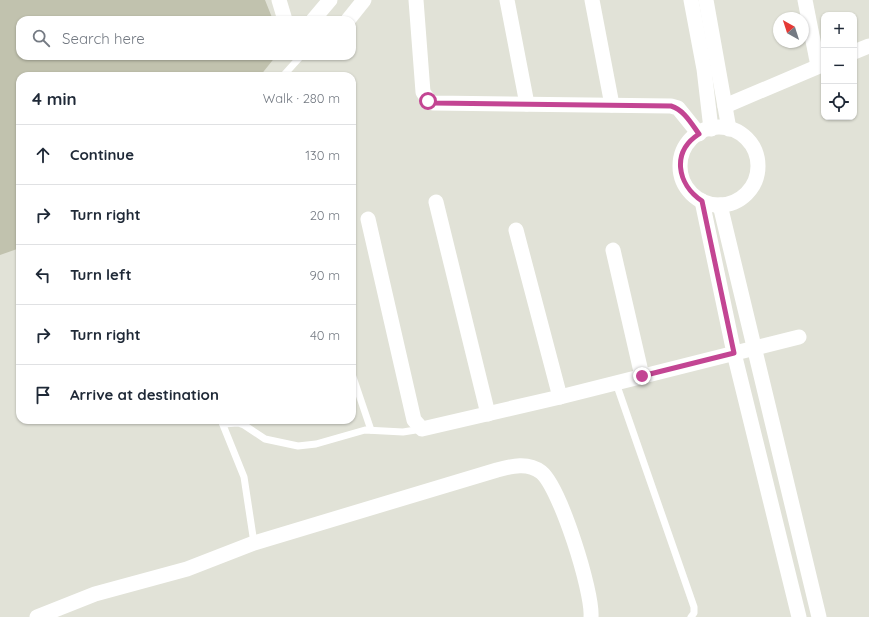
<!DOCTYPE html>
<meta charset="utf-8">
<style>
:root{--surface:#fff;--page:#f6f6f7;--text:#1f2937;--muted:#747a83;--line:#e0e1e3}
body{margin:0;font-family:Quicksand,sans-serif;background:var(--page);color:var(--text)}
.controls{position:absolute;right:12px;top:12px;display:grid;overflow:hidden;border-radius:8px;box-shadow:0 1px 3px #0004}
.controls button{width:36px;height:36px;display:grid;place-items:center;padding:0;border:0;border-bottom:1px solid var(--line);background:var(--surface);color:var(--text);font:20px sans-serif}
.compass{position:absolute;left:773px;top:12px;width:36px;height:36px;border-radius:50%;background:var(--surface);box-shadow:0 1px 3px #0004;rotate:321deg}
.stop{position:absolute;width:12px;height:12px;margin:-9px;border:3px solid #c34593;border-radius:50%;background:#fff}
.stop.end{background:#c34593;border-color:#fff;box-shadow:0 1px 4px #0008}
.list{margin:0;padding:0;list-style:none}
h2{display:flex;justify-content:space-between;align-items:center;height:52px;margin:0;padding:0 16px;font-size:17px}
h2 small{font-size:13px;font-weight:400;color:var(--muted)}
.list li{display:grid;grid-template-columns:26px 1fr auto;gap:12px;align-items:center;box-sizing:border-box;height:60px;padding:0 16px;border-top:1px solid var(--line)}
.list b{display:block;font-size:15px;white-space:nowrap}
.list em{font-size:13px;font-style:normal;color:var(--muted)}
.icon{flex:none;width:22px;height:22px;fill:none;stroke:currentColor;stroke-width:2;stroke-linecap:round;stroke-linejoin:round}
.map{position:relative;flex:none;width:869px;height:617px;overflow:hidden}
.search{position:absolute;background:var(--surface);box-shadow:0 1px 3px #0004;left:16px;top:16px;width:340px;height:44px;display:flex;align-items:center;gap:10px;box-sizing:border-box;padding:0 14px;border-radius:12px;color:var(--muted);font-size:15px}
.panel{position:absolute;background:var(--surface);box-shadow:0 1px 3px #0004;left:16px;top:72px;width:340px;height:352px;border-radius:12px}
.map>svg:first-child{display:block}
.green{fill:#c1c2ae}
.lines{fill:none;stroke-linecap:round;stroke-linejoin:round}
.lane{stroke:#fff;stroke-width:7}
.street{stroke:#fff;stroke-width:15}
.route{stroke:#c34593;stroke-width:5}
</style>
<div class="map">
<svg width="869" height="617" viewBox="0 0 869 617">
<rect width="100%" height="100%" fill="#e1e2d7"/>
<polygon class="green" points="0,0 265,0 273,20 20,20 20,56 276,56 260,76 20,76 20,248 0,255"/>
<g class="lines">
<g class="lane">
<polyline points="283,76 301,56"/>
<polyline points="352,374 371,430"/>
<polyline points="616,383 694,607 694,613 691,617"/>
<polyline points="221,420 244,477 254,543"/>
<polyline points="223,424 238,423 244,425 265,439 298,446 316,444 365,430 403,432 422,429"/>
</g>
<g class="street">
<polyline points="279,0 285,20"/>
<polyline points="416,0 423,92 429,101 433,103 671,106 678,108 699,134"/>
<polyline points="507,0 527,104"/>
<polyline points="592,0 612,105"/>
<polyline points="691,0 704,69 711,129"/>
<polyline points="706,0 729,129"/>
<polyline points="805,0 818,66"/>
<polyline points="313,20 330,0"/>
<polyline points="348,20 364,0"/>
<polyline points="854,52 869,46"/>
<polyline points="725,106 824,64"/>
<circle cx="719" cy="166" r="39"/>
<polyline points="702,201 734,353 799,617"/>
<polyline points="436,202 488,414"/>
<polyline points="720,205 819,617"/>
<polyline points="368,219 414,420 422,429 560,397 799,337"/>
<polyline points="516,230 560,397"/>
<polyline points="613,250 642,376"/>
<path d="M37 617 95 594 187 569 254 543 497 470C512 466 528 462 541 472 560 487 593 592 591 617"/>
</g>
</g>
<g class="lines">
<path class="route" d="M428 101 434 103 671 106C684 110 691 123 699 134 671 152 677 184 702 201L734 353 642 376"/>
</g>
</svg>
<div class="controls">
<button>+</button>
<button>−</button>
<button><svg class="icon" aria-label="locate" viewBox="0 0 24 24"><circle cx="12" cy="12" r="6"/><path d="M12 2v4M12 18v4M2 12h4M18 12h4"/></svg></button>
</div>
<svg class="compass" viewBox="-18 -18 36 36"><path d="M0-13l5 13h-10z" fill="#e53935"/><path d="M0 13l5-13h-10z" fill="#747a83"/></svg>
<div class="stop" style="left:428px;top:101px"></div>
<div class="stop end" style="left:642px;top:376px"></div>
<div class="search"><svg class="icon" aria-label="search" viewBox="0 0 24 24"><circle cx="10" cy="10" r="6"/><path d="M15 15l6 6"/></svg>Search here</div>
<section class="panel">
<h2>4 min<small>Walk · 280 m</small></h2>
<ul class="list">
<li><svg class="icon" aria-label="ahead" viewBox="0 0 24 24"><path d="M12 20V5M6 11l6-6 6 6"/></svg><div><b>Continue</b></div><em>130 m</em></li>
<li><svg class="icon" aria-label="right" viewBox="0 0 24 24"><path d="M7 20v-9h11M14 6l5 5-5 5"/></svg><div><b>Turn right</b></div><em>20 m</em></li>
<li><svg class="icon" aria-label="left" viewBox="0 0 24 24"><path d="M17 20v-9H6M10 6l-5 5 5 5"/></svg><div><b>Turn left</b></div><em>90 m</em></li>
<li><svg class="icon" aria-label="right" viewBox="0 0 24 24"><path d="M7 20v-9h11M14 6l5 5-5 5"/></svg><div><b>Turn right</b></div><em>40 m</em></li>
<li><svg class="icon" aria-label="arrive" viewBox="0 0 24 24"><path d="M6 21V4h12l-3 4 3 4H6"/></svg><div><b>Arrive at destination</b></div></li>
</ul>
</section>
</div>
